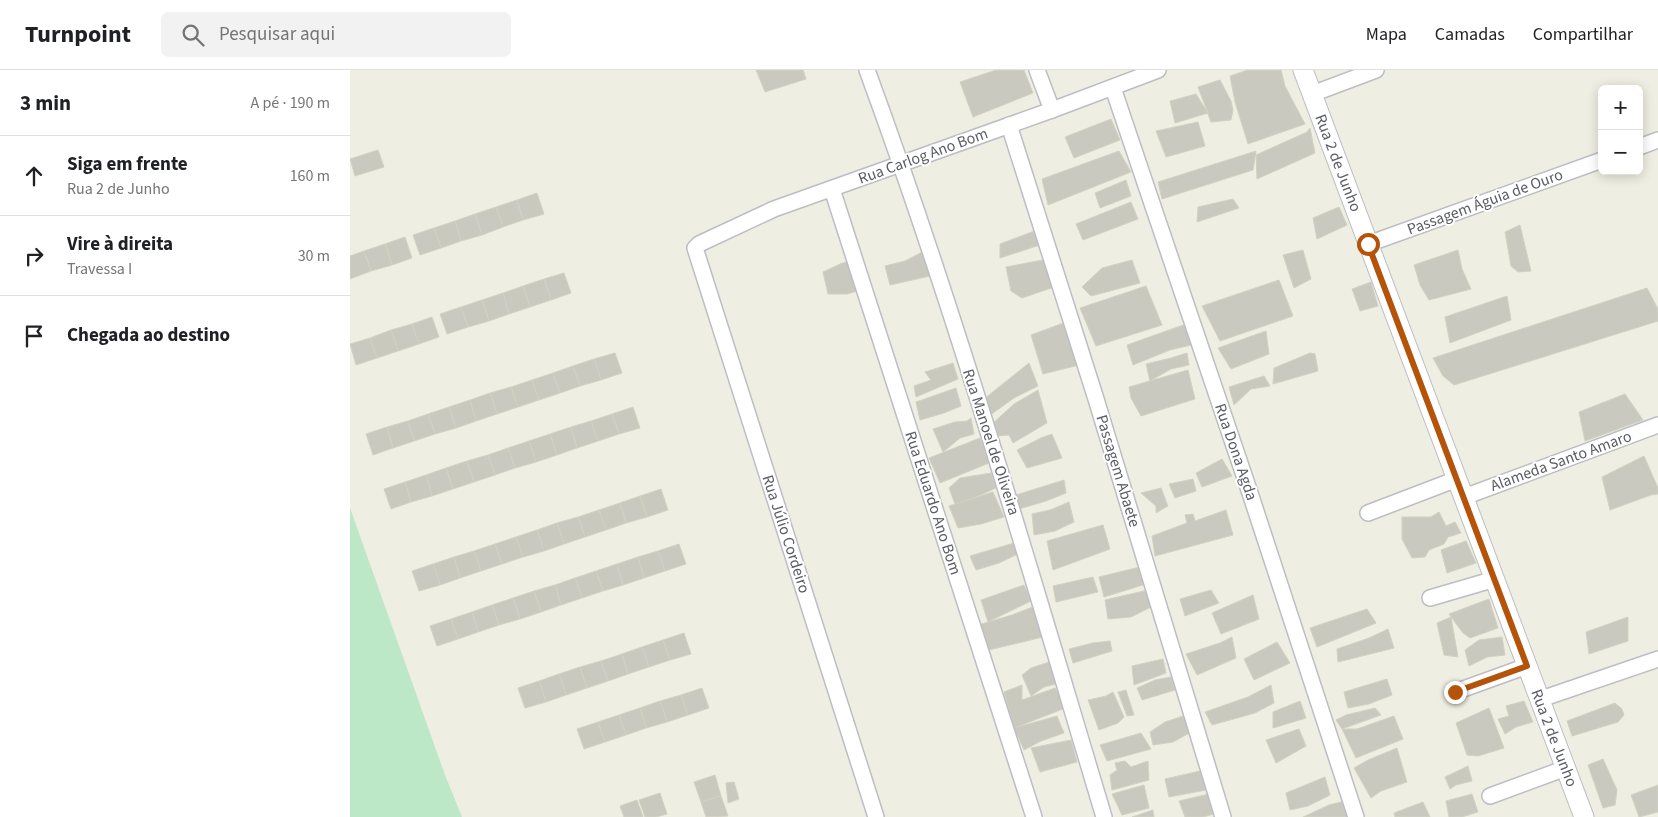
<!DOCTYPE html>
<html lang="pt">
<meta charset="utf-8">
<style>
:root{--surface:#fff;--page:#f2f2f2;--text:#202124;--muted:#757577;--line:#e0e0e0}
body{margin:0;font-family:"Source Sans 3",sans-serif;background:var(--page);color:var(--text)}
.controls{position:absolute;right:15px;top:15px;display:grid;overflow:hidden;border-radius:8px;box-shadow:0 2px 12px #0003}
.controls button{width:45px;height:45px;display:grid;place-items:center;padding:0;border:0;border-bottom:1px solid var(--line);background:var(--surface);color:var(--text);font:25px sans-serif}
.stop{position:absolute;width:15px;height:15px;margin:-11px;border:4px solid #b45309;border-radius:50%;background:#fff}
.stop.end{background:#b45309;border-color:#fff;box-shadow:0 1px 5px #0008}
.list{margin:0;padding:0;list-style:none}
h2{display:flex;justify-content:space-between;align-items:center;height:65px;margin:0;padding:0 20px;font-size:21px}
h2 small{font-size:16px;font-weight:400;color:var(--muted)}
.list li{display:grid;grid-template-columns:32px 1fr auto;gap:15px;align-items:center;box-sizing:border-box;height:80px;padding:0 20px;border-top:1px solid var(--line)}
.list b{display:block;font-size:19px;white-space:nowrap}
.list p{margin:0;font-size:16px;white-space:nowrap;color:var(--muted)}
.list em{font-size:16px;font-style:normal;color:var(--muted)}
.icon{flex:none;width:28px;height:28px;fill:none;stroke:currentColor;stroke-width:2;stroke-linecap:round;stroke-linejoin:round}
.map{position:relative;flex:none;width:1308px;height:747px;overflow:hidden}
header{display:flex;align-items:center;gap:30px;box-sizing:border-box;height:70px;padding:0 25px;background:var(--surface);border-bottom:1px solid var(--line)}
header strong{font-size:24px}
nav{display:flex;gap:28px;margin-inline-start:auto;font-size:18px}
.search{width:350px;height:45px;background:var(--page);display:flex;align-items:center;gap:12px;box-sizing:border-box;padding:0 18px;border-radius:8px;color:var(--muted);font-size:19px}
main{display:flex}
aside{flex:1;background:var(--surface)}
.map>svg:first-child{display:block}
.green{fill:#bde8c7}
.building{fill:#c9c9bf;stroke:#d3d2c0}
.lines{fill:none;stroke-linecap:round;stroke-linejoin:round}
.minor-casing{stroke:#bcbec4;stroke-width:18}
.tertiary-casing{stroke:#bcbec4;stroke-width:21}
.minor{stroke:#fff;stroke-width:15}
.tertiary{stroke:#fff;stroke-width:19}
.route{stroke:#b45309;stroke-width:6}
.labels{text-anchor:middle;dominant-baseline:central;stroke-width:4;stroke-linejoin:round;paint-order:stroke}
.street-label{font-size:16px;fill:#5a5c64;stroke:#fff}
</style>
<header>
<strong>Turnpoint</strong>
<div class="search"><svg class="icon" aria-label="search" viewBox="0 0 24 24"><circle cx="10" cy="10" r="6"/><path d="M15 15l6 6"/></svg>Pesquisar aqui</div>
<nav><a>Mapa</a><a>Camadas</a><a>Compartilhar</a></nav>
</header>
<main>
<aside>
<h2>3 min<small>A pé · 190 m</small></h2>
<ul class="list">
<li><svg class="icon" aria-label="ahead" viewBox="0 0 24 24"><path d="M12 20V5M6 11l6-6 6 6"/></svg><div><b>Siga em frente</b><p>Rua 2 de Junho</p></div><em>160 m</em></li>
<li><svg class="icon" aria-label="right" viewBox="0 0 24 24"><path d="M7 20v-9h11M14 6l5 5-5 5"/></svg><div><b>Vire à direita</b><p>Travessa I</p></div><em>30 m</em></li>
<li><svg class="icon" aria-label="arrive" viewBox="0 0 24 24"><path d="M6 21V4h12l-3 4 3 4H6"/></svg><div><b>Chegada ao destino</b></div></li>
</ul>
</aside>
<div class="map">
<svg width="1308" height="747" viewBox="0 0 1308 747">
<rect width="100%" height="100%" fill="#eeeee2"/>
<polygon class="green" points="0,438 95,705 112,747 0,747"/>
<g class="building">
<polygon points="406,0 453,0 456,9 415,22"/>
<polygon points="646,0 674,0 683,23 623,47 610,12"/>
<polygon points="898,0 931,0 935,16 955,54 898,74 885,32 880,6"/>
<polygon points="870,10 881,31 883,40 881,50 861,52 848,17"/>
<polygon points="846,24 858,43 825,53 820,31"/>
<polygon points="761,49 770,70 724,88 715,67"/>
<polygon points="848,52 855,76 816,87 806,61"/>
<polygon points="960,58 965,83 907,109 906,85 957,62"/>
<polygon points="28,80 34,97 5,106 0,89"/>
<polygon points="769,81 781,102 698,135 692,109"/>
<polygon points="906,81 903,100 812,129 808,112"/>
<polygon points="776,110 781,126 750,138 745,123"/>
<polygon points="187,123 194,144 173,150 167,130"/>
<polygon points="883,129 889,138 847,152 848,137"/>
<polygon points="167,130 173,150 153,157 146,137"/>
<polygon points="781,132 788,149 733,170 726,154"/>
<polygon points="146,137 153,157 132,165 125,144"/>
<polygon points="989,137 997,155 967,169 963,148"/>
<polygon points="125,144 132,165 111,171 105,151"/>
<polygon points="105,151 111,171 91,178 84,158"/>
<polygon points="1170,155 1181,201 1168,202 1161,196 1155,162"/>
<polygon points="84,158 91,178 70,185 63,165"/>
<polygon points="687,160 690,175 650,188 650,174"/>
<polygon points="55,167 62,188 42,195 35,174"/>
<polygon points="35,174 42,195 21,201 14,181"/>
<polygon points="953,180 961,209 944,218 933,185"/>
<polygon points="1108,180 1112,199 1121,219 1079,230 1070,215 1064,195"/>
<polygon points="14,181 21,201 0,209 0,186"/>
<polygon points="572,182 580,206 540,215 535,196 555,191"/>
<polygon points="506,189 511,220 497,224 478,224 473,202 490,194"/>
<polygon points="698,189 710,215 672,228 661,221 656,197"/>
<polygon points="782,190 790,213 741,226 732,217 752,198"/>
<polygon points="214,203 221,223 201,230 194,209"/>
<polygon points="194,209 201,230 180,237 173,216"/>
<polygon points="929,210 943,246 870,271 852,236"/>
<polygon points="1021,212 1028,236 1010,241 1002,219"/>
<polygon points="173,216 180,237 159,244 153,223"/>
<polygon points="796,216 812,255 746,276 730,238"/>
<polygon points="1297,218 1308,239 1308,251 1104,315 1093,306 1083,288"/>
<polygon points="153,223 159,244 139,251 132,230"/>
<polygon points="1157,226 1161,250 1100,273 1095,247"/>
<polygon points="132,230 139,251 118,257 111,237"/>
<polygon points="111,237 118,257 97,264 90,244"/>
<polygon points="82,247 89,267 69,274 62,254"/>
<polygon points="716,252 729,295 693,304 681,265"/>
<polygon points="62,254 69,274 48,281 41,260"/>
<polygon points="836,254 841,275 820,280 783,295 777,275"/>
<polygon points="41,260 48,281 27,288 20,268"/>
<polygon points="916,261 919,284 881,299 868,278"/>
<polygon points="20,268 27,288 6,295 0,274"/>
<polygon points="265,283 272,303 251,310 244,289"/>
<polygon points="837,283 839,295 821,299 800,311 796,294 821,288"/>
<polygon points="960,283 965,284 968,301 923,314 924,298"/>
<polygon points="244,289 251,310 230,316 223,296"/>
<polygon points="603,293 608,309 566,327 564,316 581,310 575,302"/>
<polygon points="679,293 688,316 664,328 639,346 634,329"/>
<polygon points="223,296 230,316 210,323 203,303"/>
<polygon points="838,300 845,329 791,346 781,328 779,317"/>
<polygon points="203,303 210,323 189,330 182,310"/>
<polygon points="914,306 920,316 901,319 884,335 879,317"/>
<polygon points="182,310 189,330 168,337 161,317"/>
<polygon points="161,317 168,337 147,344 140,323"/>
<polygon points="606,318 611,336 594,343 570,350 566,332"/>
<polygon points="688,320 697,353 663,373 659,365 646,366 642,354 664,334"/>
<polygon points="140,323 147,344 126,351 120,330"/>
<polygon points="1275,324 1293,350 1235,371 1229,342"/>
<polygon points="120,330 126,351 106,358 99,337"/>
<polygon points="99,337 106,358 85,364 78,344"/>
<polygon points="283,337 290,358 269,364 262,344"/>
<polygon points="78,344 85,364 64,371 58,351"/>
<polygon points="262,344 269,364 248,371 241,351"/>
<polygon points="621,348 624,364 610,368 593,382 583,359 605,352 617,351"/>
<polygon points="58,351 64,371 43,378 37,357"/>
<polygon points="241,351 248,371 227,378 221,357"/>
<polygon points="37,357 43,378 23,385 16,364"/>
<polygon points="221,357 227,378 207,385 200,364"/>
<polygon points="200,364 207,385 186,392 179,371"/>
<polygon points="702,364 712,388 677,398 667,380 691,368"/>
<polygon points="630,368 639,393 590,413 579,388"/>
<polygon points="179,371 186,392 165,398 158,378"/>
<polygon points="158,378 165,398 145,405 138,385"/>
<polygon points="138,385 145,405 124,412 117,391"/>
<polygon points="1294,386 1308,418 1308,424 1301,425 1260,440 1252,407"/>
<polygon points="872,389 882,406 852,417 846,403"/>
<polygon points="117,391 124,412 103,419 96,398"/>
<polygon points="96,398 103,419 82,426 76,405"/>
<polygon points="641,403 646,418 624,428 605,434 599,418 610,408"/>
<polygon points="76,405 82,426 61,432 55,412"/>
<polygon points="843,409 846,421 825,428 819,414"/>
<polygon points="714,410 716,423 696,431 669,439 666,425"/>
<polygon points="55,412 61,432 41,439 34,419"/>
<polygon points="811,418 818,436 806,443 806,436 791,423"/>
<polygon points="311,419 318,440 297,447 290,426"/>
<polygon points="643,422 654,447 631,454 608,458 599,436"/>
<polygon points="290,426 297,447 276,453 270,433"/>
<polygon points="719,432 724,452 705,461 684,465 682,444 700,440"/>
<polygon points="270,433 276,453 256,460 249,440"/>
<polygon points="249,440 256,460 235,467 228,447"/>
<polygon points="876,440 883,465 805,486 802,466 837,453 835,445 843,444 845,451"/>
<polygon points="1089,442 1096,456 1105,452 1111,463 1098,467 1094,474 1079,480 1075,487 1062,488 1052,469 1052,447 1081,447"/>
<polygon points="228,447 235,467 214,474 207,453"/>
<polygon points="207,453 214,474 194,481 187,460"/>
<polygon points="753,455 760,479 703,500 697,471"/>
<polygon points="187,460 194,481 173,487 166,467"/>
<polygon points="166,467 173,487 152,494 145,474"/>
<polygon points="1116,471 1126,493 1097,503 1091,480"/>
<polygon points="664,473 668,484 649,493 626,500 620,486"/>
<polygon points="145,474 152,494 131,501 124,481"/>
<polygon points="329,474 336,494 315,501 308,481"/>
<polygon points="124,481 131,501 110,508 104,487"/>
<polygon points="308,481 315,501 294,508 288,487"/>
<polygon points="104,487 110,508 90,515 83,494"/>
<polygon points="288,487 294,508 273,515 267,494"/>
<polygon points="83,494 90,515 69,521 62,501"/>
<polygon points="267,494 273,515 253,521 246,501"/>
<polygon points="790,497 796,514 754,527 749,507"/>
<polygon points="246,501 253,521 232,528 225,508"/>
<polygon points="743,507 748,522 706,532 703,516"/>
<polygon points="225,508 232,528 211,535 205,515"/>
<polygon points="205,515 211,535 191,542 184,521"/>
<polygon points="674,515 681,531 638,552 631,530"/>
<polygon points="798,520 801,537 781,547 758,549 755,530"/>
<polygon points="861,520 869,533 835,546 830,529"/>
<polygon points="184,521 191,542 170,549 163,528"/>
<polygon points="903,525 909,549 871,564 862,543"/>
<polygon points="163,528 170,549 149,555 142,535"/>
<polygon points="1139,529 1148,558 1120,568 1113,563 1099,544"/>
<polygon points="142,535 149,555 128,562 122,542"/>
<polygon points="685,536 693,567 639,580 628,555 662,545"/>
<polygon points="1017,539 1026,553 967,577 960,558"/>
<polygon points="122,542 128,562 108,569 101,549"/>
<polygon points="1101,547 1108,587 1094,585 1087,553"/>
<polygon points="1278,547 1278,571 1239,584 1236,562"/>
<polygon points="101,549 108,569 87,576 80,556"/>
<polygon points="1038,559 1044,578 988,592 987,579 1019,568"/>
<polygon points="334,563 341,584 320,590 313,570"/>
<polygon points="882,567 886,588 847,605 836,584 870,573"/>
<polygon points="1152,567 1155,585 1137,587 1119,596 1115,580 1129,570"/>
<polygon points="313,570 320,590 299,597 292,577"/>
<polygon points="760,571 762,581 723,593 719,579 743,573"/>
<polygon points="927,572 940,593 904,610 894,589"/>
<polygon points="292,577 299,597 278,604 272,584"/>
<polygon points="272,584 278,604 258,611 251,591"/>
<polygon points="813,589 816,603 784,615 782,596"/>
<polygon points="705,590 710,613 694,617 681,626 672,605 681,598"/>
<polygon points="251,591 258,611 237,618 230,597"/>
<polygon points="230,597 237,618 216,625 209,604"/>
<polygon points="209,604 216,625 196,632 189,611"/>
<polygon points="821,607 825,620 792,630 787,618 805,610"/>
<polygon points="1037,609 1042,625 1019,634 998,638 994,622"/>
<polygon points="189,611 196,632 175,638 168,618"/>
<polygon points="672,615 672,630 705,618 715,634 713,639 664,658 654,622"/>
<polygon points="921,615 924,633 905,643 862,655 855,642 898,627"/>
<polygon points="352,618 359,638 338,645 331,625"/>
<polygon points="776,620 784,645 777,646 768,622"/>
<polygon points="763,622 774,647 768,653 749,660 738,630 756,626"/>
<polygon points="331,625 338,645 317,652 310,631"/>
<polygon points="310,631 317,652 296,658 290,638"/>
<polygon points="950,631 956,648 923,658 923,642"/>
<polygon points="1174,631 1183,652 1166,657 1155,664 1148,649 1159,646 1156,636"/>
<polygon points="1265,633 1272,639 1274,645 1268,652 1222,666 1217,651"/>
<polygon points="290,638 296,658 276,665 269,645"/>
<polygon points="1025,638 1031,645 992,659 986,650 996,645"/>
<polygon points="1139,638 1154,678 1128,686 1117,685 1106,653"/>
<polygon points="269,645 276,665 255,672 248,652"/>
<polygon points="707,646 714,663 691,671 674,680 664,658"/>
<polygon points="833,646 841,662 823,672 803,675 800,662 815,652"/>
<polygon points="1044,646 1053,669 1006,688 992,659 1007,659"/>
<polygon points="248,652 255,672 234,679 227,659"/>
<polygon points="949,659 956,676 926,693 916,670"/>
<polygon points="791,663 801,679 757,691 750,675"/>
<polygon points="721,670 727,692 690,702 681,678"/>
<polygon points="1047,678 1057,712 1031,721 1021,728 1004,698 1018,690"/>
<polygon points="1253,689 1267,720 1265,735 1253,738 1238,695"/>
<polygon points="775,691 781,697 798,691 799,710 762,720 760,705 767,700 765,693"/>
<polygon points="1118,696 1122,711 1106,715 1100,719 1095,707"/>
<polygon points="850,701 856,720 819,727 815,709"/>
<polygon points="365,705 371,726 351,732 344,712"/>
<polygon points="975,707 980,725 958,736 940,740 936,723"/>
<polygon points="384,712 389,729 378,733 376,713"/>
<polygon points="794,715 799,738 772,745 762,724"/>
<polygon points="1308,715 1308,742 1289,747 1281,725"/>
<polygon points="310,723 317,744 306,747 295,747 289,730"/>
<polygon points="859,724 864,744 853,747 835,747 829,731"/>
<polygon points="1122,724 1128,742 1112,747 1099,747 1096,731"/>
<polygon points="371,726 378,746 356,747 351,732"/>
<polygon points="287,730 293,747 274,747 270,736"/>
<polygon points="995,731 1000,747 953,747 979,735"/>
<polygon points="1073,732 1080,747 1045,747 1044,743"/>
<polygon points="803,740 804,747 782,747"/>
</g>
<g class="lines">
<g class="minor-casing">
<g id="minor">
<path d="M517 0C607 245 679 497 754 747"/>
<polyline points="687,0 702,40"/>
<polyline points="763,18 900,423 1006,747"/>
<polyline points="962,24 1026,0"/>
<polyline points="659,55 746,329 873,747"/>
<polyline points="1289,77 1308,70"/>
<polyline points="482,119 684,747"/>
<polyline points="1018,174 1252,90"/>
<polyline points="1114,427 1308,355"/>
<polyline points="1018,443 1107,409"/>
<polyline points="1080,528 1145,509"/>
<polyline points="1105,622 1177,596"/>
<polyline points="1191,629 1308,589"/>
<polyline points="1140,726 1216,698"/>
<polyline points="526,747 345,178 349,174 424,139 702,40 808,0"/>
</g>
</g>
<g class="tertiary-casing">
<polyline id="tertiary" points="953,0 1234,747"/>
</g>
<use href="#minor" class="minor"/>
<use href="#tertiary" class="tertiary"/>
</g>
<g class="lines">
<polyline class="route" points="1018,174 1177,596 1105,622"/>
</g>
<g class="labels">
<g class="street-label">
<text transform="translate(573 86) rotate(-20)">Rua Carlog Ano Bom</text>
<text transform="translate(988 93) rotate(69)">Rua 2 de Junho</text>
<text transform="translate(1135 132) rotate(-20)">Passagem Águia de Ouro</text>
<text transform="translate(641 372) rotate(72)">Rua Manoel de Oliveira</text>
<text transform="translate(886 382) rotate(71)">Rua Dona Agda</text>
<text transform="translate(1211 391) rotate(-20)">Alameda Santo Amaro</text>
<text transform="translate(768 401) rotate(73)">Passagem Abaete</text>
<text transform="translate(583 433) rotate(72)">Rua Eduardo Ano Bom</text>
<text transform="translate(436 464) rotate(72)">Rua Júlio Cordeiro</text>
<text transform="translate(1204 668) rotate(69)">Rua 2 de Junho</text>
</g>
</g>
</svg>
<div class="controls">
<button>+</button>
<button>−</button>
</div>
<div class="stop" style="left:1018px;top:174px"></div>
<div class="stop end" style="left:1105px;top:622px"></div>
</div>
</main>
